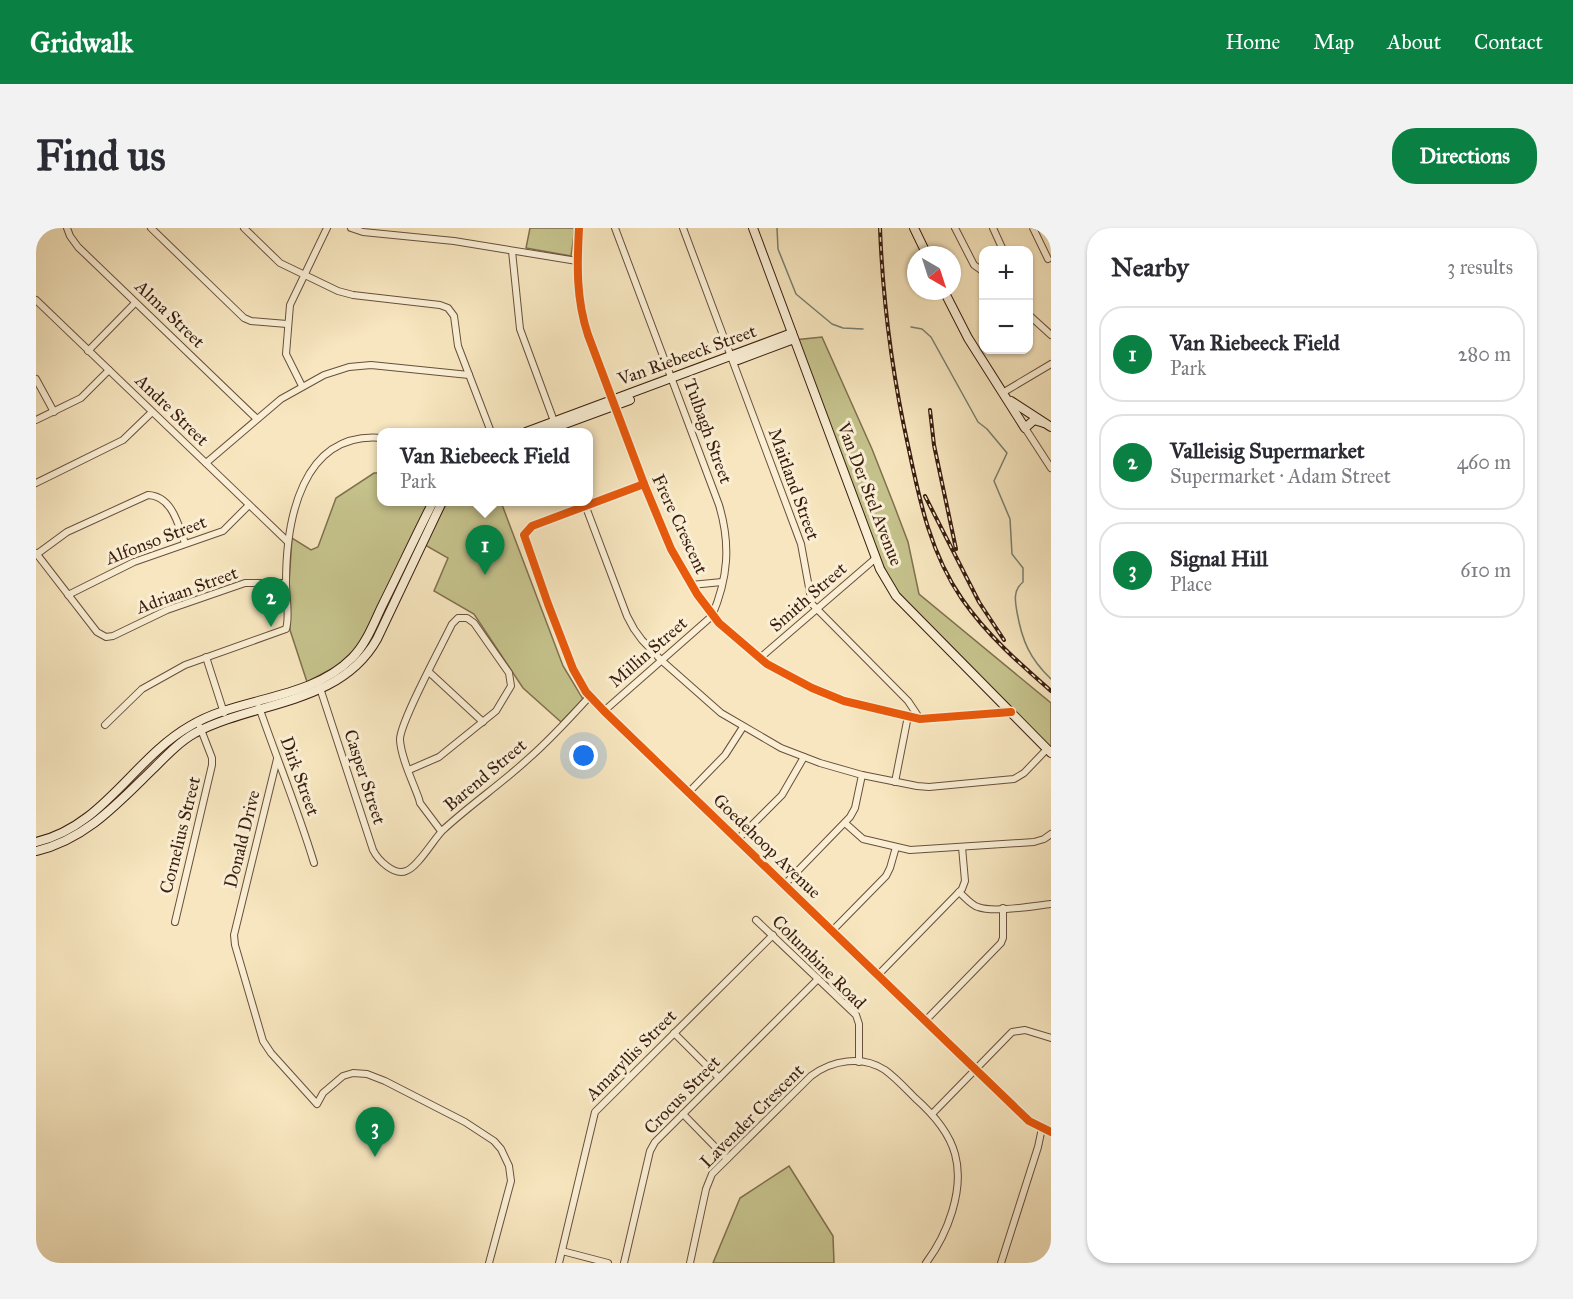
<!DOCTYPE html>
<meta charset="utf-8">
<style>
:root{--surface:#fff;--page:#f2f2f3;--text:#2b2b33;--muted:#7c7c81;--line:#e1e1e2;--accent:#0b8043}
body{margin:0;font-family:"IM FELL Great Primer",serif;background:var(--page);color:var(--text)}
.controls{position:absolute;right:18px;top:18px;display:grid;overflow:hidden;border-radius:12px;box-shadow:0 2px 4px #0004}
.controls button{width:54px;height:54px;display:grid;place-items:center;padding:0;border:0;border-bottom:2px solid var(--line);background:var(--surface);color:var(--text);font:30px sans-serif}
.compass{position:absolute;left:871px;top:18px;width:54px;height:54px;border-radius:50%;background:var(--surface);box-shadow:0 2px 4px #0004;rotate:141deg}
.you{position:absolute;left:548px;top:528px;width:21px;height:21px;margin:-15px;border:4px solid #fff;border-radius:50%;background:#1a73e8;box-shadow:0 0 0 9px #1a73e833}
.badge{display:grid;place-items:center;width:39px;height:39px;border-radius:50%;background:var(--accent);color:#fff;font-size:20px;font-weight:700}
.pin{position:absolute;translate:-50% -50px;filter:drop-shadow(0 2px 3px #0008)}
.pin::after{content:'';position:absolute;top:32px;width:21px;height:18px;background:inherit;clip-path:polygon(0 0,100% 0,50% 100%)}
.popup{position:absolute;left:341px;top:200px;width:216px;height:78px;box-sizing:border-box;display:grid;place-content:center;border-radius:12px;background:var(--surface);filter:drop-shadow(0 2px 4px #0005);font-size:20px;white-space:nowrap;color:var(--muted)}
.popup b{font-size:22px;color:var(--text)}
.popup::after{content:'';position:absolute;left:50%;top:100%;margin-left:-12px;border:12px solid transparent;border-top-color:var(--surface)}
.list{margin:0;padding:0;list-style:none}
h2{display:flex;justify-content:space-between;align-items:center;height:78px;margin:0;padding:0 24px;font-size:26px}
h2 small{font-size:20px;font-weight:400;color:var(--muted)}
.list li{display:grid;grid-template-columns:39px 1fr auto;gap:18px;align-items:center;box-sizing:border-box;height:96px;margin:0 12px 12px;padding:0 12px;border:2px solid var(--line);border-radius:24px}
.list b{display:block;font-size:22px;white-space:nowrap}
.list p{margin:0;font-size:20px;white-space:nowrap;color:var(--muted)}
.list em{font-size:20px;font-style:normal;color:var(--muted)}
.map{position:relative;flex:none;width:1015px;height:1035px;overflow:hidden;border-radius:24px}
header{display:flex;align-items:center;gap:36px;box-sizing:border-box;height:84px;padding:0 30px;background:var(--accent);color:#fff}
header strong{font-size:28px}
nav{display:flex;gap:33px;margin-inline-start:auto;font-size:21px}
.intro{display:flex;align-items:center;justify-content:space-between;box-sizing:border-box;height:144px;padding:0 36px}
h1{margin:0;font-size:42px}
.button{padding:15px 27px;border-radius:24px;background:var(--accent);color:#fff;font-size:21px;font-weight:700}
main{display:flex;gap:36px;padding:0 36px}
aside{flex:1;background:var(--surface);border-radius:24px;box-shadow:0 2px 4px #0004}
.map>svg:first-child{display:block}
.green{fill:#c5c28c;stroke:#80704e;stroke-width:1.5}
.lines{fill:none;stroke-linecap:round;stroke-linejoin:round}
.stream{stroke:#767f6f;stroke-width:1.5}
.street-casing{stroke:#694f3c;stroke-width:8}
.secondary-casing{stroke:#3a1d10;stroke-width:10}
.street{stroke:#faefd5;stroke-width:6}
.secondary{stroke:#faefd5;stroke-width:8}
.rail-casing{stroke:#3a1d10;stroke-width:4}
.rail{stroke:#faefd5;stroke-width:1.5;stroke-dasharray:4.5;stroke-linecap:butt}
.cycleway-casing{stroke:#faefd5;stroke-width:11}
.cycleway{stroke:#e8590c;stroke-width:8}
.labels{text-anchor:middle;dominant-baseline:central;stroke-width:6;stroke-linejoin:round;paint-order:stroke}
.street-label{font-size:18px;fill:#3a1d10;stroke:#faefd5}
</style>
<header>
<strong>Gridwalk</strong>
<nav><a>Home</a><a>Map</a><a>About</a><a>Contact</a></nav>
</header>
<div class="intro"><h1>Find us</h1><a class="button">Directions</a></div>
<main>
<div class="map">
<svg width="1015" height="1035" viewBox="0 0 1015 1035">
<rect width="100%" height="100%" fill="#f7e6bf"/>
<filter id="stains"><feTurbulence type="fractalNoise" baseFrequency=".00333" numOctaves="4"/><feColorMatrix values="0 0 0 0 .2 0 0 0 0 .09 0 0 0 0 .02 0 0 0 .5 -.17"/></filter>
<radialGradient id="worn" r=".72"><stop offset=".6" stop-color="#630" stop-opacity="0"/><stop offset="1" stop-color="#630" stop-opacity=".3"/></radialGradient>
<g class="green">
<polygon points="494,0 539,0 535,28 490,20"/>
<polygon points="786,109 836,221 858,277 872,314 883,366 1015,475 1015,520 855,357 758,112"/>
<polygon points="338,245 345,245 346,274 393,274 324,417 301,438 271,454 254,402 253,355 256,310 275,322 282,319 300,270"/>
<polygon points="411,274 465,274 527,438 547,471 525,494 487,460 438,386 398,363 412,330 389,317"/>
<polygon points="753,938 797,1008 798,1035 677,1035 704,970"/>
</g>
<g class="lines">
<g class="stream">
<polyline points="741,0 742,21 760,66 796,96 807,100 827,101"/>
<path d="M875 99 886 101 895 109 942 194 951 201 971 225 958 253 974 291 976 326 987 340V354C977 362 979 373 981 384 986 413 994 431 1015 451"/>
</g>
<g class="street-casing">
<g id="street">
<polyline points="31,0 34,8 42,19 221,191"/>
<polyline points="115,0 208,90 215,93 251,96"/>
<polyline points="208,0 244,35 302,63 317,67 404,77 412,80 418,88 422,118 455,204"/>
<polyline points="315,0 327,4 418,13 541,33"/>
<path d="M543 0C541 37 540 71 552 107L608 256 635 321 661 366 683 395 731 436 776 460 808 473 884 491 975 484"/>
<polyline points="647,0 765,316 776,376 872,473 884,491"/>
<polyline points="919,0 938,37 948,44"/>
<polyline points="957,0 967,22"/>
<polyline points="997,0 1012,31"/>
<polyline points="476,23 484,101 522,204"/>
<polyline points="0,72 251,313"/>
<polyline points="993,87 1015,107"/>
<polyline points="52,123 99,75"/>
<polyline points="0,151 18,184"/>
<polyline points="266,158 250,126 254,77 291,0"/>
<polyline points="968,164 1015,136"/>
<polyline points="0,192 45,170 73,142"/>
<polyline points="989,200 1015,240"/>
<polyline points="170,235 245,171 288,147 313,139 335,137 433,147"/>
<polyline points="0,255 87,212 116,184"/>
<polyline points="608,256 496,298 488,307 512,376 537,441 550,464 568,483 993,893 1015,904"/>
<polyline points="548,274 591,388 598,401 606,412 625,432 685,485 745,520 784,535 826,547 881,558 893,559 978,551 988,545 1011,521"/>
<polyline points="0,325 61,404 70,409 77,408 131,382 209,355 250,355"/>
<path d="M1 326 31 304 112 267C136 268 142 296 149 315"/>
<polyline points="655,357 686,354"/>
<polyline points="32,367 98,334 187,303 213,277"/>
<polyline points="170,429 188,485"/>
<polyline points="724,430 840,330"/>
<polyline points="393,444 447,494"/>
<path d="M283 457 337 622C342 632 358 648 370 643 382 639 397 612 407 602 434 577 465 556 492 531 514 512 534 490 554 468"/>
<path d="M223 479C241 531 262 582 278 635"/>
<path d="M568 483 676 388C692 350 695 317 683 277L579 0"/>
<path d="M69 497 106 461 149 437 250 401C254 388 250 369 250 355 250 293 265 203 346 210"/>
<polyline points="241,531 198,707 199,717 227,813 235,825 281,876 287,865 307,848 317,845 331,846 349,853 429,894 458,913 465,921 473,938 475,953 453,1035"/>
<path d="M373 542 403 529 460 483 475 458 473 445 438 395 431 390H422L416 396C406 417 363 496 364 512 365 530 377 554 383 571L384 575 405 603"/>
<polyline points="859,554 872,488"/>
<polyline points="653,564 689,527 707,499"/>
<polyline points="809,595 827,611 874,622 998,614 1008,611 1015,606"/>
<polyline points="702,611 746,567 768,529"/>
<polyline points="749,656 814,589 819,580 826,547"/>
<path d="M923 664C929 669 935 677 942 679 958 685 997 678 1015 676"/>
<polyline points="720,692 820,787 823,796 823,834"/>
<polyline points="139,694 176,537 176,530 164,499"/>
<polyline points="797,702 850,648 854,640 860,619"/>
<polyline points="843,746 926,661 929,653 926,619"/>
<polyline points="890,792 965,715 967,710 967,680"/>
<polyline points="638,805 683,850"/>
<polyline points="647,886 691,931"/>
<polyline points="896,886 976,804 989,802 1015,810"/>
<polyline points="526,1023 572,1035"/>
<polyline points="523,1035 559,884 737,707"/>
<polyline points="588,1035 614,923 619,914 782,751"/>
<path d="M654 1035 670 961 676 946 775 848C796 832 826 827 849 842 860 850 870 861 879 870 896 885 913 904 919 926 929 962 911 1007 890 1035"/>
<polyline points="965,1035 1002,919 1006,900"/>
</g>
</g>
<g class="secondary-casing">
<g id="secondary">
<polyline points="717,0 844,341 860,368 1015,525"/>
<polyline points="878,0 891,27"/>
<polyline points="908,63 932,110 989,200 998,192 1008,195"/>
<polyline points="702,132 758,111"/>
<polyline points="975,173 1015,199"/>
<polyline points="490,204 756,105"/>
<polyline points="507,204 594,172"/>
<path d="M0 614C67 599 98 530 154 498 204 468 273 473 316 430 331 415 338 394 347 376 364 342 380 307 397 274"/>
<path d="M0 623C49 612 82 575 117 541 130 528 143 514 159 505 219 473 304 477 341 411L406 274"/>
</g>
</g>
<use href="#street" class="street"/>
<use href="#secondary" class="secondary"/>
<g class="rail-casing">
<g id="rail">
<path d="M844 0C847 77 856 146 873 222 884 275 895 326 926 371 951 407 983 435 1015 463"/>
<polyline points="894,182 898,217 920,321"/>
<polyline points="889,268 943,374 968,412"/>
</g>
</g>
<use href="#rail" class="rail"/>
<g class="cycleway-casing">
<g id="cycleway">
<path d="M543 0C541 37 540 71 552 107L608 256 635 321 661 366 683 395 731 436 776 460 808 473 884 491 975 484"/>
<polyline points="608,256 496,298 488,307 512,376 537,441 550,464 568,483 993,893 1015,904"/>
</g>
</g>
<use href="#cycleway" class="cycleway"/>
</g>
<g class="labels">
<g class="street-label">
<text transform="translate(134 86) rotate(44)">Alma Street</text>
<text transform="translate(651 127) rotate(-20)">Van Riebeeck Street</text>
<text transform="translate(136 182) rotate(44)">Andre Street</text>
<text transform="translate(672 203) rotate(70)">Tulbagh Street</text>
<text transform="translate(758 256) rotate(70)">Maitland Street</text>
<text transform="translate(834 266) rotate(69)">Van Der Stel Avenue</text>
<text transform="translate(644 296) rotate(65)">Frere Crescent</text>
<text transform="translate(120 312) rotate(-21)">Alfonso Street</text>
<text transform="translate(151 362) rotate(-20)">Adriaan Street</text>
<text transform="translate(772 369) rotate(-41)">Smith Street</text>
<text transform="translate(612 424) rotate(-41)">Millin Street</text>
<text transform="translate(449 547) rotate(-40)">Barend Street</text>
<text transform="translate(264 548) rotate(70)">Dirk Street</text>
<text transform="translate(329 549) rotate(72)">Casper Street</text>
<text transform="translate(144 607) rotate(-76)">Cornelius Street</text>
<text transform="translate(206 611) rotate(-76)">Donald Drive</text>
<text transform="translate(731 618) rotate(44)">Goedehoop Avenue</text>
<text transform="translate(783 734) rotate(45)">Columbine Road</text>
<text transform="translate(595 827) rotate(-45)">Amaryllis Street</text>
<text transform="translate(646 867) rotate(-46)">Crocus Street</text>
<text transform="translate(716 888) rotate(-45)">Lavender Crescent</text>
</g>
</g>
<rect width="100%" height="100%" filter="url(#stains)"/>
<rect width="100%" height="100%" fill="url(#worn)"/>
</svg>
<div class="controls">
<button>+</button>
<button>−</button>
</div>
<svg class="compass" viewBox="-18 -18 36 36"><path d="M0-13l5 13h-10z" fill="#e53935"/><path d="M0 13l5-13h-10z" fill="#7c7c81"/></svg>
<div class="you"></div>
<div class="pin badge" style="left:449px;top:347px">1</div>
<div class="popup"><b>Van Riebeeck Field</b>Park</div>
<div class="pin badge" style="left:235px;top:399px">2</div>
<div class="pin badge" style="left:339px;top:929px">3</div>
</div>
<aside>
<h2>Nearby<small>3 results</small></h2>
<ul class="list">
<li><span class="badge">1</span><div><b>Van Riebeeck Field</b><p>Park</p></div><em>280 m</em></li>
<li><span class="badge">2</span><div><b>Valleisig Supermarket</b><p>Supermarket · Adam Street</p></div><em>460 m</em></li>
<li><span class="badge">3</span><div><b>Signal Hill</b><p>Place</p></div><em>610 m</em></li>
</ul>
</aside>
</main>
